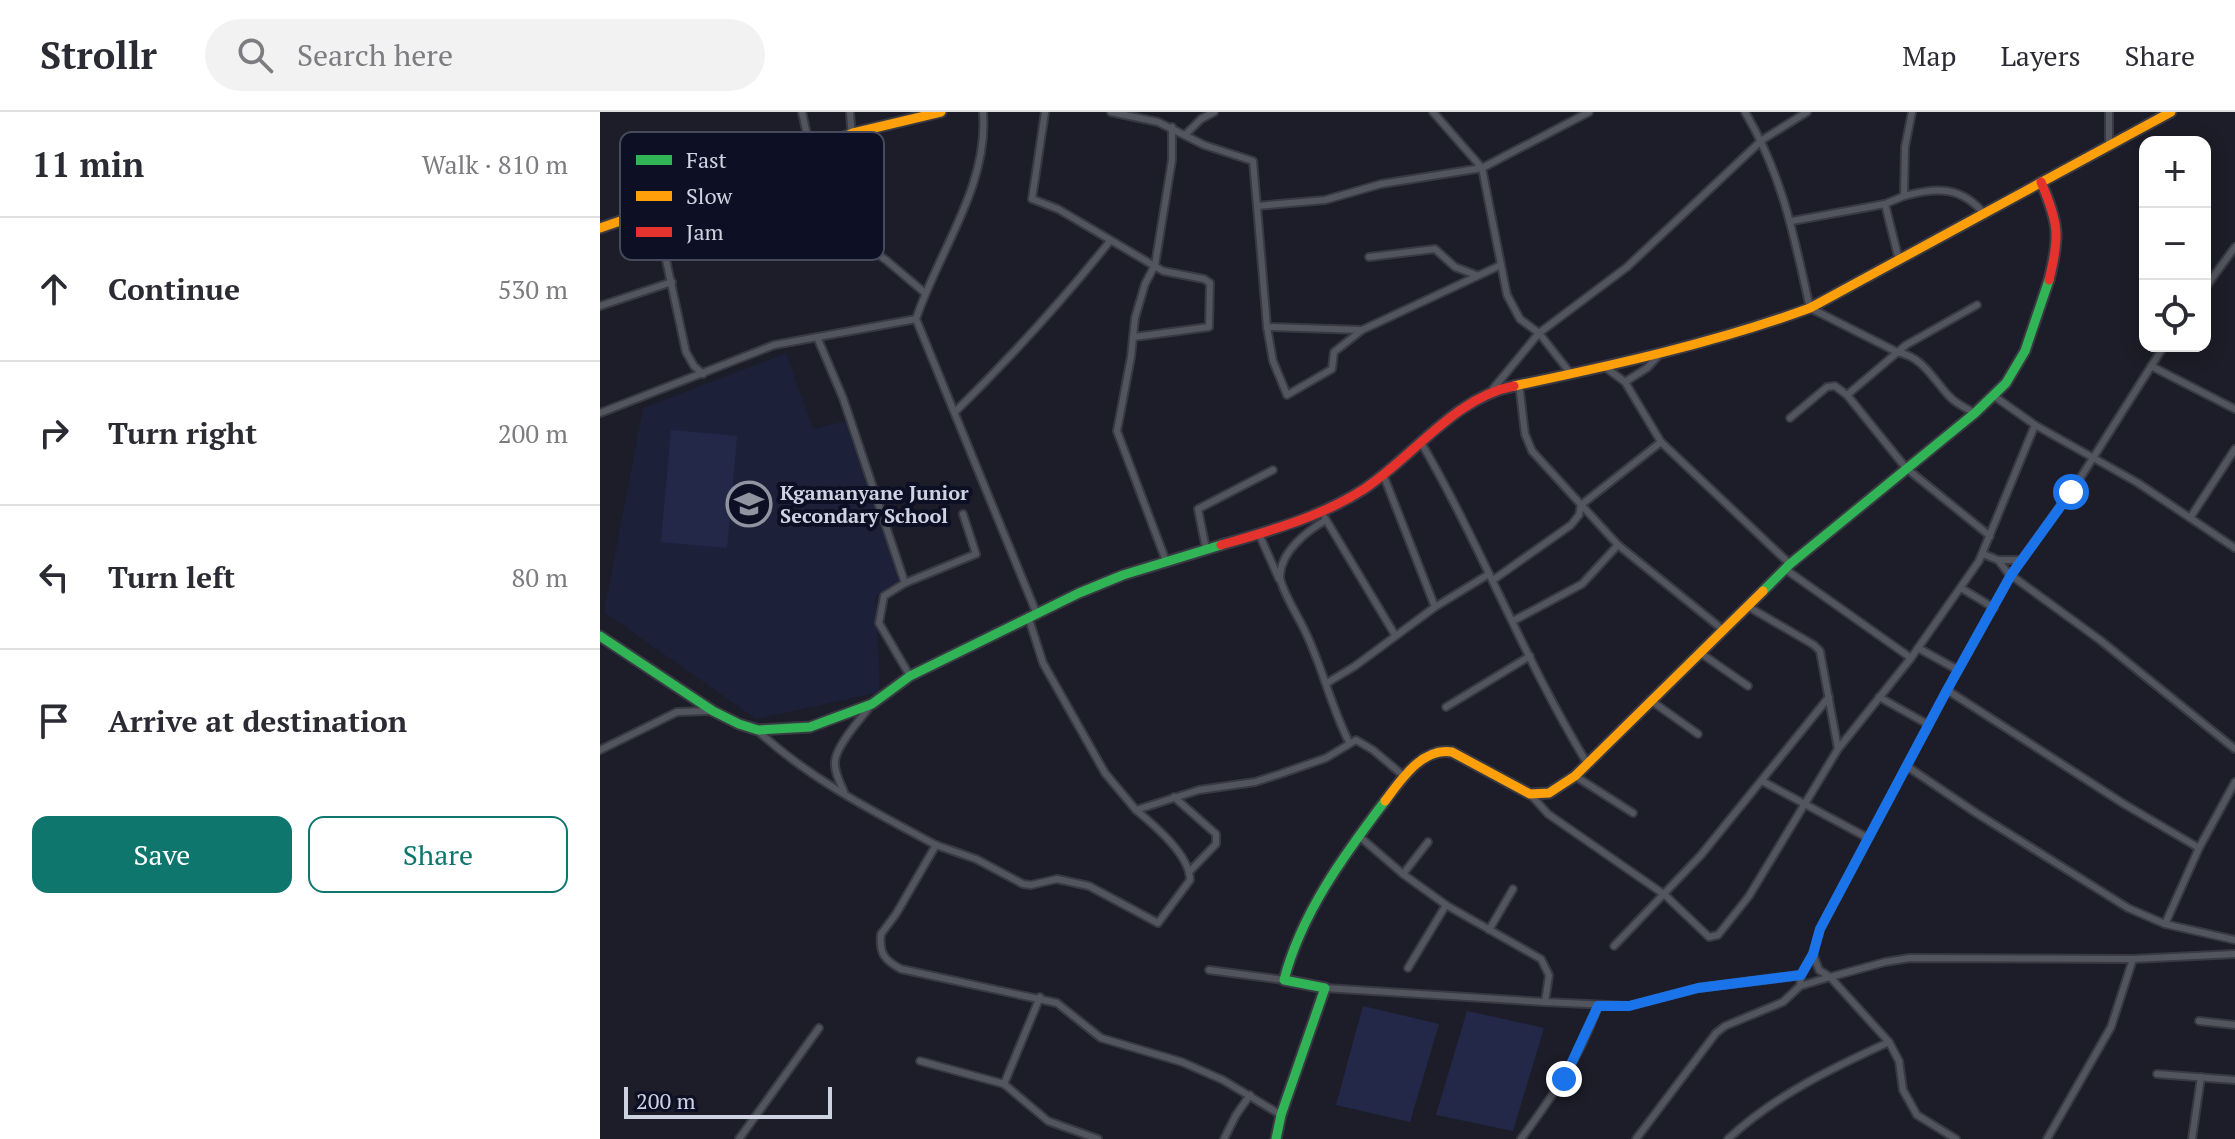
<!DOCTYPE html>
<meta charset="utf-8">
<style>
:root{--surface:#fff;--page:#f2f2f3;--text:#2b2b33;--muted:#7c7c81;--line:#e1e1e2;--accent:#0f766e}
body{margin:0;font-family:"PT Serif",serif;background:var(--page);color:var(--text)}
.controls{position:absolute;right:24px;top:24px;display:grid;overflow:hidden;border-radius:16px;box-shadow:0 4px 20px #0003}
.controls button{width:72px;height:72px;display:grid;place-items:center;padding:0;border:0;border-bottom:2px solid var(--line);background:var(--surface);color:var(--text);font:40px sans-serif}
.scale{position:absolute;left:24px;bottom:20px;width:208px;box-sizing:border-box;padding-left:8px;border:4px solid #cfd3e1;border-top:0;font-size:22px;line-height:28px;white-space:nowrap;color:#cfd3e1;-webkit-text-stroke:6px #0d1024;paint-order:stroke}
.stop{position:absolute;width:24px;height:24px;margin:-18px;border:6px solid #1a73e8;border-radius:50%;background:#fff}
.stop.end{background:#1a73e8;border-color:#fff;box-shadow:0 2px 8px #0008}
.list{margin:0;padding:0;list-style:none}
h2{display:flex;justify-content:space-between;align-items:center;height:104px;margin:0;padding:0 32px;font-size:34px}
h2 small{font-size:26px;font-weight:400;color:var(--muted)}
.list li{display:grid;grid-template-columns:52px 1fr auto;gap:24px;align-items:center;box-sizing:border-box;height:144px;padding:0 32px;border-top:2px solid var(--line)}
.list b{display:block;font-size:30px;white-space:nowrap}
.list em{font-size:26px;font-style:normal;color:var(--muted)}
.actions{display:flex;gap:16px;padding:24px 32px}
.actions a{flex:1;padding:18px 0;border:2px solid var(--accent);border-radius:16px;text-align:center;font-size:28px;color:var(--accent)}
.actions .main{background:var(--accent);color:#fff}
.icon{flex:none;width:44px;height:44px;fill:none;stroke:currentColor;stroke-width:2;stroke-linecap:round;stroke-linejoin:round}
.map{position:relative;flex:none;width:1635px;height:1027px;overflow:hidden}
header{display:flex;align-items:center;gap:48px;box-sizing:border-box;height:112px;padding:0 40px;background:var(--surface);border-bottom:2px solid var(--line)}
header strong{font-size:38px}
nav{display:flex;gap:44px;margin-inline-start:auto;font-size:28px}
.search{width:560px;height:72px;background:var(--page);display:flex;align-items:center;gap:20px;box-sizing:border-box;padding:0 28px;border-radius:44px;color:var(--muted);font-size:30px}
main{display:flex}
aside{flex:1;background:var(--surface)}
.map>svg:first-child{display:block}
.built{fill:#1c2039}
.green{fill:#242848}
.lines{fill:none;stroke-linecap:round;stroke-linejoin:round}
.street-casing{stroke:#383943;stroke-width:10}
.fast-casing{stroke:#383943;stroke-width:13}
.slow-casing{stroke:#383943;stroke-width:13}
.jam-casing{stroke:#383943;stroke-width:13}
.street{stroke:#53555e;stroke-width:6}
.fast{stroke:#30b455;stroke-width:9}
.slow{stroke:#ff9f0a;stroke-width:9}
.jam{stroke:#e5322d;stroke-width:9}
.route{stroke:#1a73e8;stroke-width:10}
.labels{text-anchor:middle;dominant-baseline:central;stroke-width:8;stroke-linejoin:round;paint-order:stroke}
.poi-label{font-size:20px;font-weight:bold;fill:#cfd3e1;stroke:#0d1024;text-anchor:start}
.key{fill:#0d1024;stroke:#474a5d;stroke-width:2}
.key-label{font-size:22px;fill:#cfd3e1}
</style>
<header>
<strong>Strollr</strong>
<div class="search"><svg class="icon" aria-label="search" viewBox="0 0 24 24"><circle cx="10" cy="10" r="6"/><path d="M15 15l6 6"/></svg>Search here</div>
<nav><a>Map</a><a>Layers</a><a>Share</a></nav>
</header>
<main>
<aside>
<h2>11 min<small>Walk · 810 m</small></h2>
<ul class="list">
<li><svg class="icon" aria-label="ahead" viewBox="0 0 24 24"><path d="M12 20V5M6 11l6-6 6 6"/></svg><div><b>Continue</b></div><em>530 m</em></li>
<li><svg class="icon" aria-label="right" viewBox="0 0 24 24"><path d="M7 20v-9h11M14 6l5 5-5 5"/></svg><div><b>Turn right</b></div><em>200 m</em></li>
<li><svg class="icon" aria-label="left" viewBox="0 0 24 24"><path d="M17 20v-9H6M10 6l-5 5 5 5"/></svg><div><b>Turn left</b></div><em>80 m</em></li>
<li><svg class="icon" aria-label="arrive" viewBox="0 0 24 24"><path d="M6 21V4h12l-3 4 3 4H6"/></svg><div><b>Arrive at destination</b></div></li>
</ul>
<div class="actions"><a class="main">Save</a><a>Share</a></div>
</aside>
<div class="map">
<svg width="1635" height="1027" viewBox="0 0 1635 1027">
<rect width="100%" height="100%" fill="#1c1d28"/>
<polygon class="built" points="186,241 213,317 245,309 299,468 276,484 280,580 156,607 4,500 43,296"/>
<g class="green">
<polygon points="71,318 137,324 127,436 61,430"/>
<polygon points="763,894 839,912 810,1010 736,993"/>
<polygon points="867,899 944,916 913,1019 836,1003"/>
</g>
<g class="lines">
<g class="street-casing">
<g id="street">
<polyline points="202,0 211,41"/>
<polyline points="250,0 259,129 286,148 325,181"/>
<path d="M383 0C389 74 338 140 316 207L436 500"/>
<polyline points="445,0 432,87 458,97 563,159 604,167 610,171 609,215 534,225"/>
<polyline points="511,0 558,10 604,33 653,49 657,94 725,88 781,72 882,56"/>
<polyline points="833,0 882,56"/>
<path d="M1145 0C1183 64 1194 125 1210 196L1297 240C1323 245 1332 266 1349 284 1356 292 1366 296 1375 301"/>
<path d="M1312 0 1305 35 1304 84C1337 75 1362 74 1385 103"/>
<polyline points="1509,0 1509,32"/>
<polyline points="585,23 601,7 614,0"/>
<polyline points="1285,92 1299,148"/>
<polyline points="657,94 667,215 762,218 901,153"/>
<polyline points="55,97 86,240 94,254 103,262"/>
<polyline points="1192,109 1285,92 1304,84"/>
<polyline points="769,145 835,137 855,155 876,163"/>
<polyline points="1605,176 1635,135"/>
<polyline points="1377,193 1306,233 1247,283 1306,356 1390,424"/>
<polyline points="0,194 72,170"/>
<polyline points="667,215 673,249 687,283 732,257 734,240 762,218"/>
<polyline points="217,225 243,286 305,471 284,484 279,511 310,564"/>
<polyline points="1551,254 1635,297"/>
<polyline points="1005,255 1025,270 1061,330 1190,452"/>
<polyline points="971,262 939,221 1027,155 1162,28 1207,0"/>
<polyline points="1025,270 1047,256 1059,243"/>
<polyline points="919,272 925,322 932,339 1018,433 1122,517"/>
<polyline points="892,278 939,221 920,207 907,183 882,56 989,0"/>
<polyline points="1394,284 1435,313 1538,371 1635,436"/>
<path d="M355 300C410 246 462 189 510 129"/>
<polyline points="0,301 174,233 316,207"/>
<polyline points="1190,306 1227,275 1235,274 1247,283"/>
<path d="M822 332C882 436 925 549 987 651"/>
<polyline points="783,362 835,495"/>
<polyline points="725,406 795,523"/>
<polyline points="1590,406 1635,337"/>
<path d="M726 408C707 419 681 439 680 464 680 475 697 503 703 515 722 552 730 593 749 630"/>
<polyline points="659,422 679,467"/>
<polyline points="606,437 598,397 673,358"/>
<polyline points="1383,442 1398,448 1408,461 1500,528 1635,637"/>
<polyline points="1398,448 1421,448"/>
<polyline points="566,449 517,319 531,245 535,206 545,172 555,153 572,48 572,15"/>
<polyline points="1185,457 1311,546"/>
<polyline points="893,468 971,413 979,403 981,393 1061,330"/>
<polyline points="305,471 376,442 363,402"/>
<polyline points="1361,476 1394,496"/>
<polyline points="1147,494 1214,533 1220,539 1238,637"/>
<polyline points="428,504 443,551 505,661 536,698 599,678 655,670 680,662 726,646 756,628 773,638 805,665"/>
<polyline points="913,509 982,472 1018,433"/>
<polyline points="1318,536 1358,558"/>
<polyline points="1099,540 1148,574"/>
<polyline points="727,571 755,554 835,495 889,462"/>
<polyline points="1347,578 1524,692 1599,736"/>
<polyline points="1279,585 1329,613"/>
<polyline points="1050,588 1098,622"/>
<polyline points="846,595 930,544"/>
<path d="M158 619C210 667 274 700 336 733L296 802 281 822C279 841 284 848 301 857L457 891 501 926 582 950 623 968 681 1003"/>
<polyline points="0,638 77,600 109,599"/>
<polyline points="1308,655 1376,701 1528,796 1565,812"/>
<polyline points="975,664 1033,701"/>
<polyline points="1162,669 1268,726"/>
<polyline points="1635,670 1599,736 1565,812 1635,828"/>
<path d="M244 680C240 670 234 660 235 649 237 632 261 607 271 593"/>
<polyline points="930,682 948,702 1065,783 1109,825 1118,823 1149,784 1238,637 1311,546 1379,449 1435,313"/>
<polyline points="574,685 616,722 616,732 590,759"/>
<polyline points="760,725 803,762 846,793 941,847 949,863 945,890 1029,894 1098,876 1201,863"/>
<path d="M336 733 376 747 423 772 431 773 457 767 489 774 558 811 590 768C590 743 554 713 536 698"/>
<polyline points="803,762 828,730"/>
<polyline points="889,818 913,777"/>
<polyline points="1014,834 1101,743 1229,585"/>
<polyline points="1213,842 1219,858 1230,865 1285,850 1310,846 1533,847 1635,842"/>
<polyline points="808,856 846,793"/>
<polyline points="609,858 684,868"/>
<polyline points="1200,874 1201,863 1213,842 1220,817 1347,578 1411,463 1479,368 1564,234"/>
<polyline points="725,876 945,890"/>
<polyline points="1599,909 1635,913"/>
<polyline points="320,949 404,972 440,885"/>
<polyline points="1557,962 1635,968"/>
<polyline points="404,972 448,1009 498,1027"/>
<polyline points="139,1027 219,916"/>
<polyline points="624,1027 636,1003 650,983"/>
<path d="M921 1027C954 982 979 947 998 894"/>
<polyline points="1036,1027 1116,921 1125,914 1183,890 1200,874 1230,865 1289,930 1299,949 1303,978 1317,1003 1356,1027"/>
<path d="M1128 1027C1174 984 1232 956 1289 930"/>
<polyline points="1447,1027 1511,915 1533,847"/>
<polyline points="1592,1027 1601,965"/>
</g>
</g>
<g class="fast-casing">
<g id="fast">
<polyline points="1163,479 1190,452 1375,301 1406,271 1425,239 1449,168"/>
<polyline points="0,524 113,599 139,612 158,618 210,615 272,592 310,564 479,481 523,463 621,433"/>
<path d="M676 1027 681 1003 725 876 684 868C701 802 744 743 785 689"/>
</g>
</g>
<g class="slow-casing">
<g id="slow">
<polyline points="0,116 165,59 253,21 341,0"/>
<path d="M914 274C1014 253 1114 231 1210 196L1571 0"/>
<path d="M785 689C801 668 822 635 852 640L930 682 949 681 975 664 1163 479"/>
</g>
</g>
<g class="jam-casing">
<g id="jam">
<path d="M1441 70C1459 112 1460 124 1449 168"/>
<path d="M621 433C669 419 721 405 764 377 813 345 855 285 914 274"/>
</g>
</g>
<use href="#street" class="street"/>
<use href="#fast" class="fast"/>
<use href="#slow" class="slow"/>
<use href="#jam" class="jam"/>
</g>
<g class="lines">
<polyline class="route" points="964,967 998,894 1029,894 1098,876 1201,863 1213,842 1220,817 1347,578 1411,463 1471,380"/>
</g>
<defs>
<g id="school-ring" transform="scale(2.3)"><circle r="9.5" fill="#0d1024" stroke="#9093a0" stroke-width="1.5"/><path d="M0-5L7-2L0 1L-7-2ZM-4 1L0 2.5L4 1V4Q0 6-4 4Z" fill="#9093a0"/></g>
</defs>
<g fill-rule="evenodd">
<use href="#school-ring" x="149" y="392"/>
</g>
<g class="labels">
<g class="poi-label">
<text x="180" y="380">Kgamanyane Junior<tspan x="180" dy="23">Secondary School</tspan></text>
</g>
</g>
<rect x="20" y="20" width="264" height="128" rx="12" class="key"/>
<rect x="36" y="43" width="36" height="10" fill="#30b455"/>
<rect x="36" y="79" width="36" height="10" fill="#ff9f0a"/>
<rect x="36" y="115" width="36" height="10" fill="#e5322d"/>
<g class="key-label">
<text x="86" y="56">Fast</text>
<text x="86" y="92">Slow</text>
<text x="86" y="128">Jam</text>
</g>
</svg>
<div class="controls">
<button>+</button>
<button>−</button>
<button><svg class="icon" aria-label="locate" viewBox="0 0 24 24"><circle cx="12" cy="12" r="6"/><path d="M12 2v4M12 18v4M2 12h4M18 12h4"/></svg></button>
</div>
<div class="scale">200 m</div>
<div class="stop" style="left:1471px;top:380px"></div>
<div class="stop end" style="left:964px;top:967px"></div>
</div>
</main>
